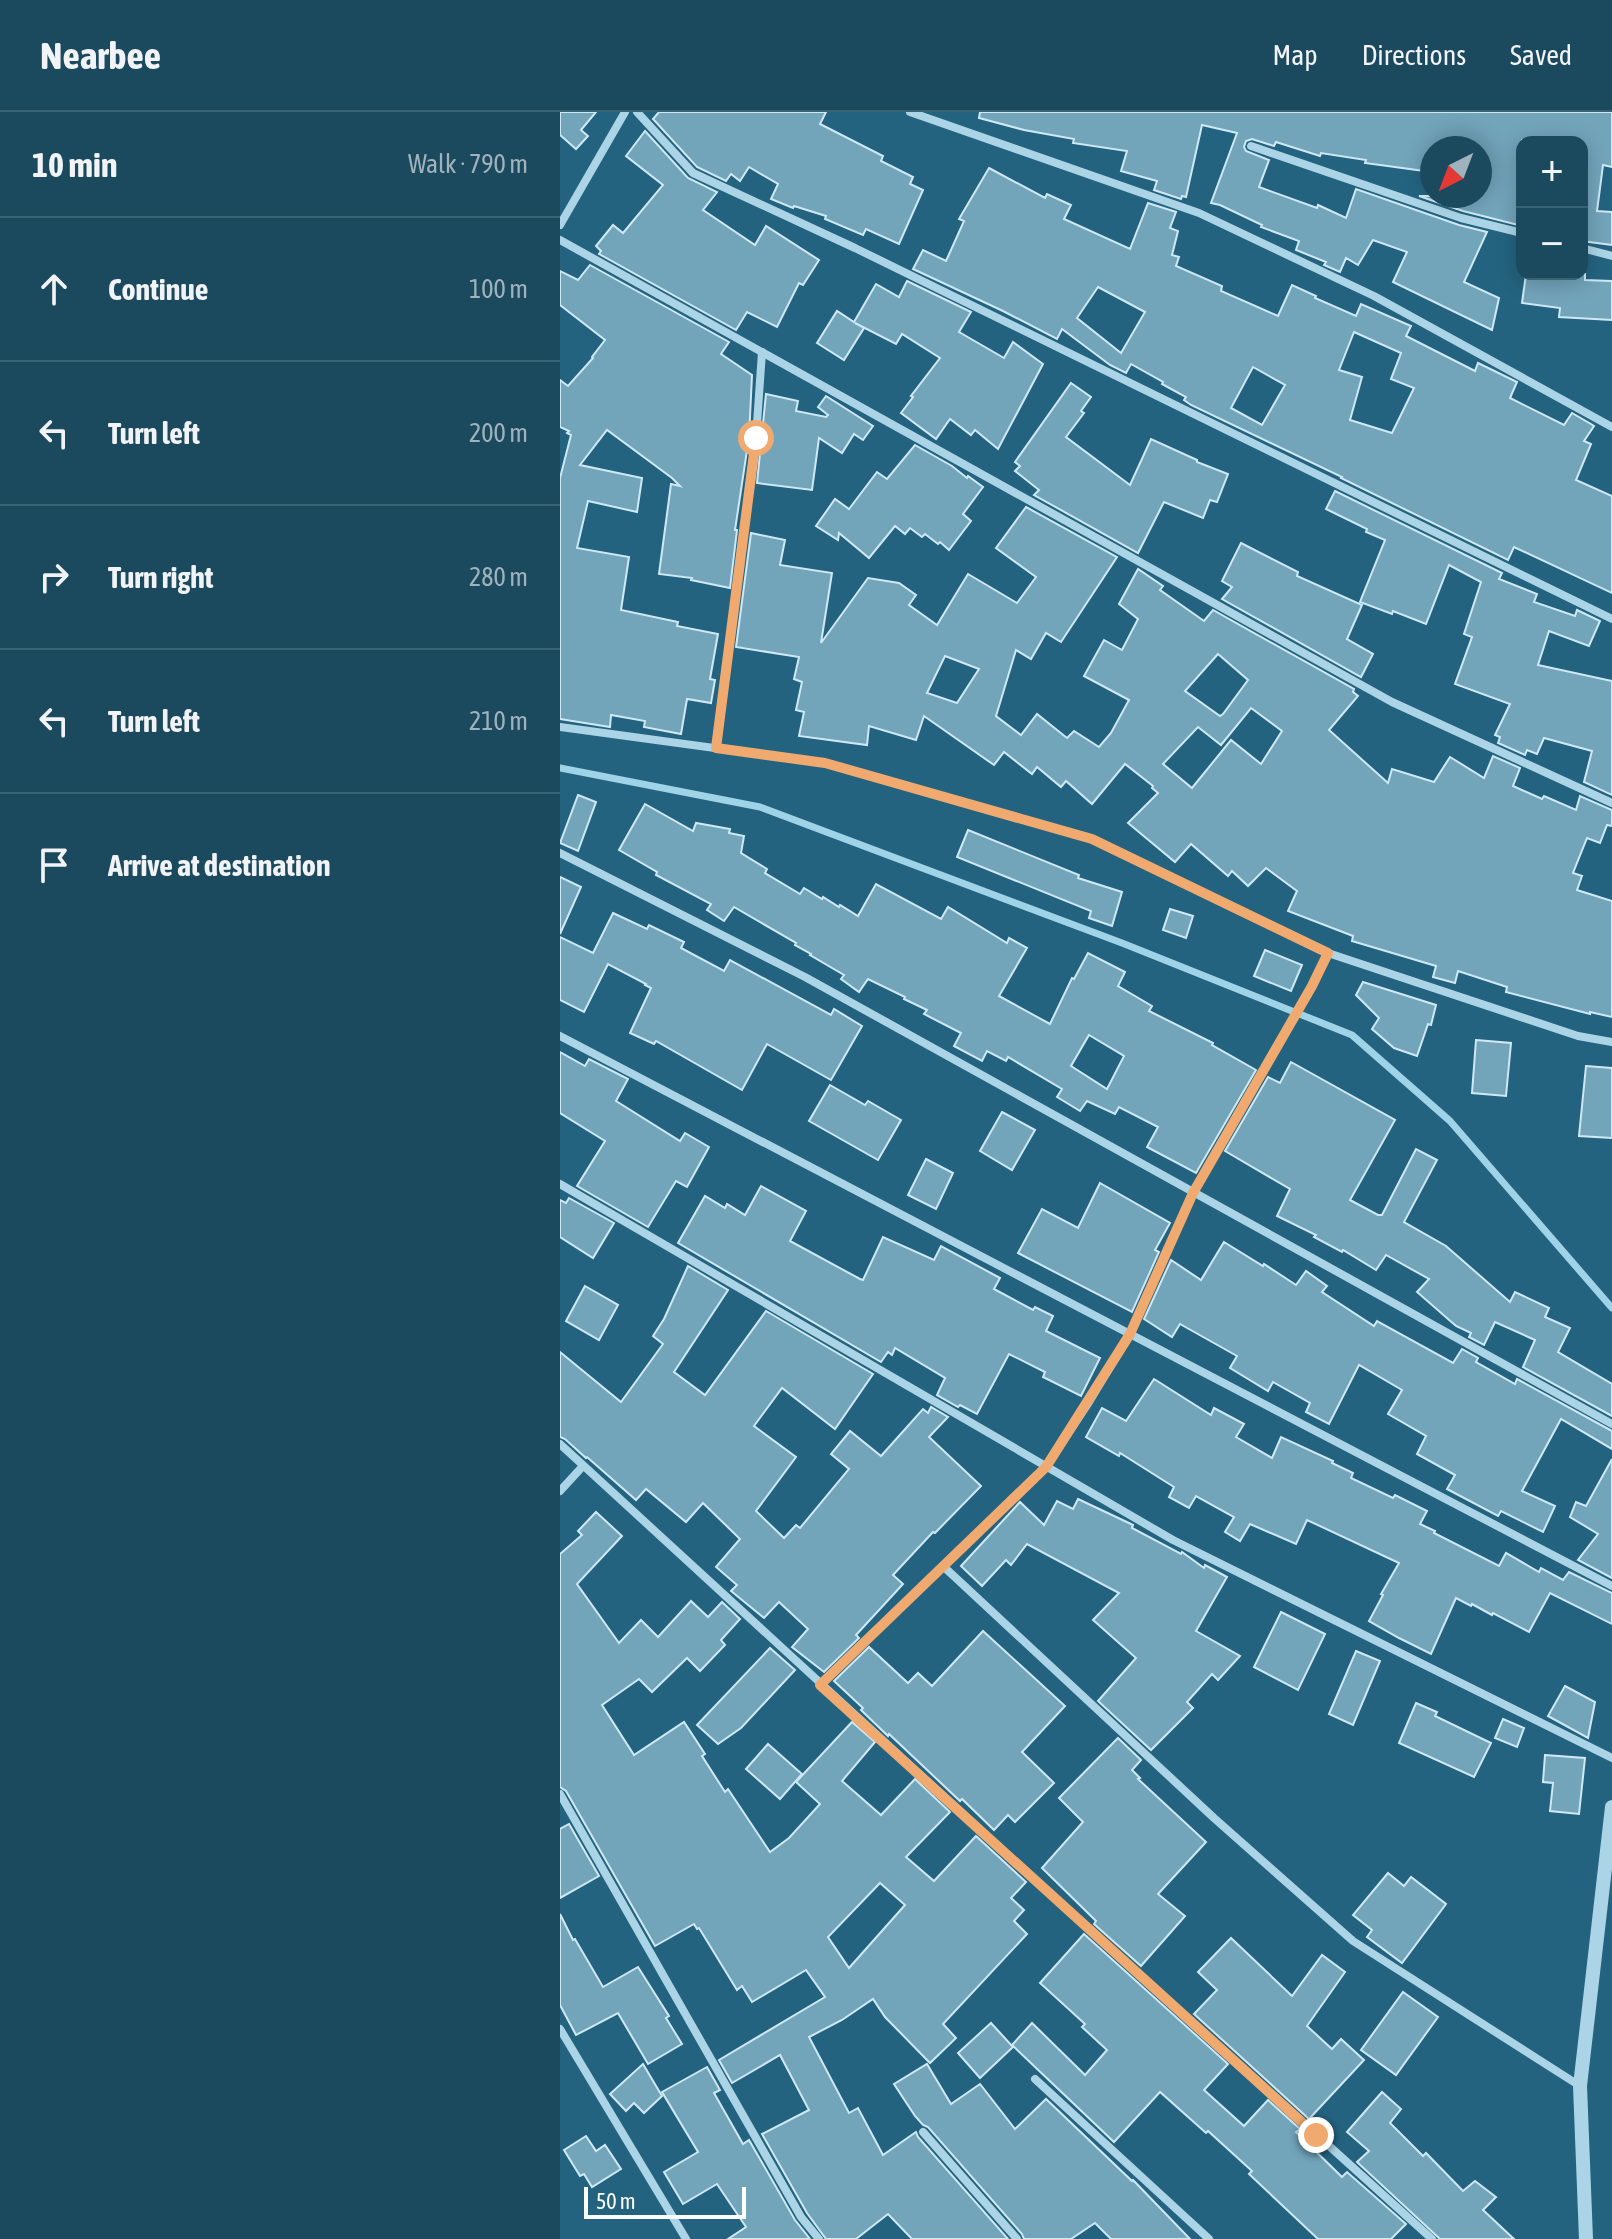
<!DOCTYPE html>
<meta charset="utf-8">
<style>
:root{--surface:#1b4a5f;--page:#285468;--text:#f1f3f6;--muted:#a0b3bd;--line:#396274}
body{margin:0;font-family:"Asap Condensed",sans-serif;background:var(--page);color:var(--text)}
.controls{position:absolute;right:24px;top:24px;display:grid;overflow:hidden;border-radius:16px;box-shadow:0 4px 20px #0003}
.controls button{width:72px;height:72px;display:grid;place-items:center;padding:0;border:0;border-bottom:2px solid var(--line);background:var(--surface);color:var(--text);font:40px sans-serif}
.compass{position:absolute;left:860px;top:24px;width:72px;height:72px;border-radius:50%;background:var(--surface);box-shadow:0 4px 20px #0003;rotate:222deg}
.scale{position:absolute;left:24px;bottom:20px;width:162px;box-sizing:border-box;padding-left:8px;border:4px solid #fff;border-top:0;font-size:22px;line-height:28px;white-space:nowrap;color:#fff;-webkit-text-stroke:6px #24637f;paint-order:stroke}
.stop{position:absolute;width:24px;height:24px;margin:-18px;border:6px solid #f0aa6f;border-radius:50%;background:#fff}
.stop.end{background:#f0aa6f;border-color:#fff;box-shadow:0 2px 8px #0008}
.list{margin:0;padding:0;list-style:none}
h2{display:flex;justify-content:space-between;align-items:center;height:104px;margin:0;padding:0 32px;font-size:34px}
h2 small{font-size:26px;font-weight:400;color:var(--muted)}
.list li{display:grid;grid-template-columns:52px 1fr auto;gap:24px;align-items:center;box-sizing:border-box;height:144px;padding:0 32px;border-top:2px solid var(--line)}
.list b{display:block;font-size:30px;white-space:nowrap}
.list em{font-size:26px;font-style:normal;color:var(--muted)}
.icon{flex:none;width:44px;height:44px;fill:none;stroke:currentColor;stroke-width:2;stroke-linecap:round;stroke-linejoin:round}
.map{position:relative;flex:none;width:1052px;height:2127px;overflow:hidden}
header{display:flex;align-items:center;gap:48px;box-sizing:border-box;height:112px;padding:0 40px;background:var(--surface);border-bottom:2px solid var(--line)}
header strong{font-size:38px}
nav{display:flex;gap:44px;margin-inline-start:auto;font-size:28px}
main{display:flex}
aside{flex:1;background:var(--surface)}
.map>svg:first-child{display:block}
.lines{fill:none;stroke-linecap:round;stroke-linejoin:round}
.stream{stroke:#9fd3e7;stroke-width:7}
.building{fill:#72a4ba;stroke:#cee9f5;stroke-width:2;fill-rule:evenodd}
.minor{stroke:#abd5e6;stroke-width:8}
.tertiary{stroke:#abd5e6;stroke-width:14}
.route{stroke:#f0aa6f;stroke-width:10}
</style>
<header>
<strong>Nearbee</strong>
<nav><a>Map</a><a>Directions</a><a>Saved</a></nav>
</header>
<main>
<aside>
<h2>10 min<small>Walk · 790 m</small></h2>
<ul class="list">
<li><svg class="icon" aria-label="ahead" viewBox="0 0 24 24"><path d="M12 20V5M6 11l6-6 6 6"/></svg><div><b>Continue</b></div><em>100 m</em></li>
<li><svg class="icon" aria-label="left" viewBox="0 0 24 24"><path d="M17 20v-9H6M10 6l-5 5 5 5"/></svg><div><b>Turn left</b></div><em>200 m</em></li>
<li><svg class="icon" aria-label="right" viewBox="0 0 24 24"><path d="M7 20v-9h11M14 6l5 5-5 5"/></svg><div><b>Turn right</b></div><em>280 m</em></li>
<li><svg class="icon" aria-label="left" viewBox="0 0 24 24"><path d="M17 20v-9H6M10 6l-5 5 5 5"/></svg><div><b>Turn left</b></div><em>210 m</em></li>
<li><svg class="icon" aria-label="arrive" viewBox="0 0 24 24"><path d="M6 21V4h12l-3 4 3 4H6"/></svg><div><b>Arrive at destination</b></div></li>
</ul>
</aside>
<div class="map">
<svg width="1052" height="2127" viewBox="0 0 1052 2127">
<rect width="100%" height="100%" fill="#24637f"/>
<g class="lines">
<polyline class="stream" points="0,656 200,695 562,831 792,923 890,1009 1052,1196"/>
</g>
<g class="building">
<polygon points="0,0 36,0 21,18 28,24 16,37 0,23"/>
<polygon points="99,0 266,0 260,12 323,44 321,49 353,65 350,72 363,78 339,132 306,117 303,123 265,107 266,104 234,94 233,96 211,87 218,72 189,55 180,69 171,62 166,69 137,55 93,7"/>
<polygon points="420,0 1052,0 1052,55 1043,53 1037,99 1052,100 1052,133 1022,129 1022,30 962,28 962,114 903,99 859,84 920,84 920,36 872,36 872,60 805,51 806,48 761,41 760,44 716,30 714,34 692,27 686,29 684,35 686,39 709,48 699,75 757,96 758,93 786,106 796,77 899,113 927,120 904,170 939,186 932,218 833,170 847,140 813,128 798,153 786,146 780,160 764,153 766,150 736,138 739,129 701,115 702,113 660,93 651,91 677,21 642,13 626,85 622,84 621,87 594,78 597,69 561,59 567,39 513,31 514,27 464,18 419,6"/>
<polygon points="85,19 128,66 157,80 143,98 195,133 206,114 259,148 243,173 239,171 217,215 187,200 176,218 39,142 41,139 36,134 53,113 63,121 103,73 66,44"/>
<path d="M429 56 485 86 487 82 511 93 504 107 570 137 588 91 616 100 610 116 618 119 612 143 619 145 616 154 662 174 661 179 718 204 732 173 756 184 755 186 796 204 801 192 851 214 846 224 915 259 918 251 957 270 950 286 1004 313 1012 301 1031 312 1034 314 1024 329 1031 332 1016 368 1052 384V481L954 435 948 448 781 366 782 365 631 293 624 288 626 285 602 272 603 270 571 252 566 261 550 253 502 217 497 227 443 199 353 157 363 138 386 149 404 109 399 107ZM538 175 585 200 561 241 517 206ZM794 220 841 241 831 267 854 276 832 321 790 308 802 265 779 258ZM693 255 725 273 702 313 671 296Z"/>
<polygon points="30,153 169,230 161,242 192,263 189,325 175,418 177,418 170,476 131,468 132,466 99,462 111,372 120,374 112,366 47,318 20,353 82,366 77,400 28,389 17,436 69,445 61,498 118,510 117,514 158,522 150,567 155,568 151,591 127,587 121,622 84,615 85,609 51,603 50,615 0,607 0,366 11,323 7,321 9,319 0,315 0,268 8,274 33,246 32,245 45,228 0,193 0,159 18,168"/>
<polygon points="966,162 1025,162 1025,168 1052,169 1052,208 999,205 1000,196 962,191"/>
<polygon points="347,169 411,200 399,220 444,246 453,230 483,252 438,337 415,318 411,323 390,307 376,327 341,301 353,285 351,284 380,246 342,222 336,232 295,211 304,216 284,248 257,231 277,199 294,210 316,172 339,185"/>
<polygon points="511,271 531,285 521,299 524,301 506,325 570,373 591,327 637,348 637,350 668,362 657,390 650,388 643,406 604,390 578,441 474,383 479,378 455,359 460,354 455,350"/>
<polygon points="206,282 238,289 236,299 266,305 268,303 258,295 266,284 313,314 303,328 294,322 282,341 259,326 252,378 197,371"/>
<polygon points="355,333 392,354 407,366 408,364 423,375 403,402 411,409 389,438 380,430 378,432 365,422 362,425 350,416 345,422 335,414 309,446 279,421 278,428 256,414 275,387 289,397 317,360 327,367"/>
<polygon points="775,379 942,461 939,467 977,482 974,490 1015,504 1017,498 1040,509 1029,534 989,519 978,553 1052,569 1052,683 1024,670 1032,639 984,626 977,642 967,638 965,643 938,631 940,625 935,623 950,592 895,572 912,525 904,522 921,470 889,453 866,512 833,499 832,502 800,490 825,428 806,420 807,417 766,397"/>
<path d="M466 395 557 445 501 530 486 521 471 547 456 538 436 604 461 623 477 602 507 626 514 619 539 635 551 621 569 588 524 564 544 528 562 538 578 507 559 492 578 457 603 474 600 478 644 509 653 498 794 577 793 580 798 584 769 618 828 671 832 657 874 670 890 645 924 666 933 644 960 656 953 674 982 687 984 684 1016 698 1020 684 1052 698V714L1047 713 1040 731 1027 726 1013 761 1022 764 1017 778 1052 789V905L1030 900V902L946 880 947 875 898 859 895 871 873 865 876 854 792 829 793 824 728 799 737 779 706 756 688 774 672 759 668 764 631 732 615 750 568 711 598 681 592 676 593 674 565 652 532 692 506 669 501 675 477 655 472 662 444 640 434 653 364 604 356 628 309 614 307 633 239 624 244 600 236 598 242 570 234 567 239 545 176 535 191 421 225 428 220 453 272 461 261 531 308 466 339 471 356 483 349 493 377 513 408 462 457 491 476 465 436 436ZM658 542 688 568 663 602 660 604 625 579ZM385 544 419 557 397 591 367 581ZM691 596 722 619 701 652 671 628 632 676 603 652 638 615 661 633Z"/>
<polygon points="681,431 738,460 737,464 802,493 787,527 813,542 801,565 662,487 672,475 662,469"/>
<polygon points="18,683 36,690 18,739 0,731"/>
<path d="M85 692 133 719 136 711 170 717 169 721 184 724 181 741 207 757 205 761 240 782 244 776 262 787 263 785 279 795 280 793 298 804 316 772 381 807 388 795 447 831 449 826 467 836 439 884 490 912 512 866 514 867 528 841 565 860 558 874 592 894 589 899 653 931 652 933 696 958 636 1061 587 1035 598 1015 559 995 555 1002 527 989 520 999 497 985 502 977 448 945 446 949 427 939 422 949 394 934 401 921 364 902 367 898 344 887 345 885 308 867 299 880 281 867 284 863 250 843 251 842 235 833 236 831 174 795 164 809 147 798 151 792 96 763 97 760 59 738ZM529 923 564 944 547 977 511 954Z"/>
<polygon points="408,718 519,763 518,766 562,780 552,814 529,806 531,799 397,745"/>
<polygon points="0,765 21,775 0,822"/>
<polygon points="610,797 633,804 626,826 603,818"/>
<polygon points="53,801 87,817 89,813 124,830 121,836 164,859 170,848 271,903 274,897 302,914 271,968 207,932 182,978 96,929 94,932 70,921 91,876 85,873 86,872 48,852 24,900 0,888 0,825 33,841"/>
<polygon points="705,838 742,853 731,879 694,864"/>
<polygon points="803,870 876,893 871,913 868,912 857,944 834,936 812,917 819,906 796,883"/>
<polygon points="916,928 951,931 946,984 912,981"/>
<polygon points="0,940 25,954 29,947 68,967 56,989 120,1029 125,1021 149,1035 127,1075 116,1069 88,1115 17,1074 45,1029 0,1001"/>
<polygon points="731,950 835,1008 790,1088 818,1103 822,1103 856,1037 877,1048 844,1110 886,1134 950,1190 955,1180 989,1196 985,1205 1010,1216 998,1240 1052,1272 1052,1304 963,1255 975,1228 935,1210 924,1233 909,1225 911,1221 896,1214 857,1180 869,1167 826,1143 816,1158 783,1138 782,1140 754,1125 756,1123 717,1104 730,1077 665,1039 708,965 720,971"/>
<polygon points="1026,954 1052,956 1052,1026 1019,1024"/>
<polygon points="270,973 305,993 308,989 341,1008 318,1048 249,1009"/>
<polygon points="442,1000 475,1018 452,1058 420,1039"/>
<polygon points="366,1047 393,1061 376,1097 348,1083"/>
<polygon points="540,1071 610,1111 595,1138 599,1140 572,1200 458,1141 482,1097 518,1116"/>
<polygon points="201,1074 246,1099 230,1129 300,1167 303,1168 323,1125 374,1148 381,1134 440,1166 434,1177 473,1198 475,1195 493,1204 486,1219 540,1246 521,1284 483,1265 485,1260 449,1242 417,1302 400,1293 398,1295 377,1283 385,1266 335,1236 332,1243 328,1240 321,1250 118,1131 145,1084 165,1096 167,1092 185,1103"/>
<polygon points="9,1086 54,1111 33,1146 0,1125 0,1088 6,1091"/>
<polygon points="664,1130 703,1154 704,1152 736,1173 746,1159 767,1174 762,1180 814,1214 817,1209 893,1251 902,1237 918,1246 916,1250 955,1272 957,1267 1052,1319 1052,1337 1001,1307 962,1379 995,1394 983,1420 941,1399 938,1404 887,1377 895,1363 857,1342 866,1324 828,1302 842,1278 799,1253 769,1312 746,1300 750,1291 713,1270 708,1279 670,1256 677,1244 620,1212 612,1225 584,1207 611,1148 641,1168"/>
<polygon points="128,1154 168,1178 114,1260 145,1283 206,1199 313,1262 275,1317 222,1276 194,1314 236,1345 196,1399 224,1426 236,1413 240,1416 289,1357 271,1342 290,1319 321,1344 363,1297 368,1301 371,1295 388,1305 369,1325 421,1374 375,1421 373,1420 333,1463 343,1472 296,1523 299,1526 264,1560 232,1535 248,1517 219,1490 204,1506 171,1479 177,1473 156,1455 180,1427 143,1391 126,1410 86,1377 76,1388 27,1345 26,1346 5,1327 0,1325 0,1240 61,1290 103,1232 93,1224 104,1207"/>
<polygon points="25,1174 58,1193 39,1228 6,1209"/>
<polygon points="594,1267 651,1303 654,1296 684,1312 676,1325 712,1346 721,1325 773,1349 772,1351 793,1361 791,1366 833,1386 835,1383 867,1399 860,1412 875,1419 874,1421 939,1454 946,1441 979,1460 981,1456 1003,1468 1009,1460 1052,1481 1052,1512 990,1481 969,1520 933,1501 932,1503 912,1492 911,1494 896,1486 871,1542 839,1526 809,1509 823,1483 821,1482 839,1451 747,1408 736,1432 690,1412 680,1429 665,1420 674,1405 636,1384 629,1396 609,1385 614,1375 560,1341 559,1344 526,1325 542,1296 566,1309"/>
<polygon points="1052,1347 1052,1466 1018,1448 1038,1422 1010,1405 1016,1390 1026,1394"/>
<polygon points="518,1387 571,1412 573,1413 572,1416 621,1442 622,1440 644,1456 645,1453 667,1465 636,1519 680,1544 658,1568 652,1562 627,1590 633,1596 591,1638 538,1589 576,1546 533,1508 559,1481 467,1432 451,1453 446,1448 422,1474 401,1454 460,1390 484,1413 497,1389 513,1397"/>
<path d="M36 1400 62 1424 17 1472 59 1531 81 1508 98 1525 131 1489 148 1505 162 1490 180 1507 161 1528 165 1533 140 1559 127 1546 92 1580 79 1567 42 1593 74 1643 124 1610 145 1642 142 1644 165 1680 168 1677 210 1740 229 1726 260 1692 236 1670 292 1610 315 1630 282 1669 321 1703 355 1667 390 1700 346 1745 374 1769 416 1724 466 1770 451 1786 464 1798 454 1809 467 1822 383 1912 396 1926 370 1951 325 1905 313 1887 282 1908 249 1925 289 2001 298 1996 323 2043 356 2020 358 2025 448 2127H352L328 2102 296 2127H266L247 2101 202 2022 249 1998 220 1943 172 1971 159 1948 265 1885 246 1858 192 1890 182 1874 177 1878 139 1816 137 1817 134 1812 95 1834 6 1679 0 1675V1442L22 1423 18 1419ZM320 1771 345 1793 289 1856 268 1825Z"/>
<polygon points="721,1500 765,1522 738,1578 694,1555"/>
<polygon points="423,1519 505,1594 462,1640 494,1671 455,1710 448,1703 434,1718 402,1687 400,1689 329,1622 328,1624 301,1598 303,1596 274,1569 309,1535 348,1571 358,1561 372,1574"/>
<polygon points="210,1536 235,1558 181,1616 158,1632 137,1613"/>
<polygon points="796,1539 820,1549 793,1613 769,1602"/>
<polygon points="1005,1574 1035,1590 1028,1626 988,1604"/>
<polygon points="856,1591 877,1600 875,1604 931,1631 914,1665 839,1631"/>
<polygon points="943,1607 964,1616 957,1635 935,1626"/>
<polygon points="558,1626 581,1648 572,1658 580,1666 578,1667 646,1730 598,1782 625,1804 581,1854 534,1812 536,1809 482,1756 523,1710 499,1686"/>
<polygon points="208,1632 242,1662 220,1687 186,1657"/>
<polygon points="985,1643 1025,1646 1019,1702 990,1699 993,1671 983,1670"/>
<polygon points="9,1712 39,1764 0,1786 0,1717"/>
<polygon points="828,1761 844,1774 851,1765 886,1792 842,1851 807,1825 812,1818 793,1803"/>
<polygon points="0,1802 13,1828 15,1827 43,1875 78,1855 109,1904 106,1906 122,1932 88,1952 58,1901 16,1923 0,1893"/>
<polygon points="524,1822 668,1952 644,1978 684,2014 708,1988 740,2017 736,2020 782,2065 787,2060 846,2112 831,2127 758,2127 689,2062 692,2059 648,2019 646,2021 600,1980 554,2030 452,1933 472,1911 525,1963 547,1938 522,1915 525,1912 480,1871"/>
<polygon points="671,1826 732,1884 762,1843 785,1860 747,1914 772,1937 781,1927 804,1948 749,2007 634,1902 657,1878 638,1860"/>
<polygon points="843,1880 878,1905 836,1963 801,1938"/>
<polygon points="431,1911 453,1935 420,1966 398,1941"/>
<polygon points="83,1952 102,1984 84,2001 74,1991 66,1999 50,1982"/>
<polygon points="367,1952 391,1992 420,1972 455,2017 486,1987 572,2069 573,2068 630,2127 551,2127 535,2111 511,2127 464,2127 462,2122 368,2015 363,2013 355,2004 334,1972"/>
<polygon points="147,1955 160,1978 154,1981 183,2032 189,2028 235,2108 250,2127 168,2127 186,2115 157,2072 123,2092 104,2060 138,2040 102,1980"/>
<polygon points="822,1980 841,1997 830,2011 863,2044 866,2041 903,2079 915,2069 936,2085 923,2098 954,2127 880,2127 797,2050 809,2039 787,2020"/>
<polygon points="26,2024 36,2039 45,2033 61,2057 32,2075 24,2062 20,2064 4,2038"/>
</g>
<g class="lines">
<g class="minor">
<polyline points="77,0 133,61 295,136 1052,507"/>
<polyline points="350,0 639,101 814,184 1052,315"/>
<polyline points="691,34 901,106 962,121"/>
<polyline points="0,113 65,0"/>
<polyline points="0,128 832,590 1052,691"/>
<polyline points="1022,136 1052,144"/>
<polyline points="0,615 265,651 532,727 768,841 1018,924 1052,930"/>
<polyline points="156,636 196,326 202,240"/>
<polyline points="0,741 245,865 1052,1312"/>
<polyline points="0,924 1052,1474"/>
<polyline points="0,1072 613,1428 1052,1646"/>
<polyline points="0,1332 475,1768 872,2127"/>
<polyline points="0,1379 23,1354"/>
<polyline points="383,1454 654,1706 793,1829 1020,1974"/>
<polyline points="260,1573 486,1355 529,1290 570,1222 633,1081 752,874 768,841"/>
<polyline points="0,1682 241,2105 259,2127"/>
<polyline points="0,1917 126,2127"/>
<polyline points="475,1967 649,2127"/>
<polyline points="363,2020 457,2127"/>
</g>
<polyline class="tertiary" points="1026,2127 1020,1974 1052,1695"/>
</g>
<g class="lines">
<polyline class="route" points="196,326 156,636 265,651 532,727 768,841 752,874 633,1081 570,1222 486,1355 260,1573 756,2023"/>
</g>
</svg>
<div class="controls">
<button>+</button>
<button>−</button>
</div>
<svg class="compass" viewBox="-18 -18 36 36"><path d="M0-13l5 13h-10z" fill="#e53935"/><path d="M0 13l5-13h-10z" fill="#a0b3bd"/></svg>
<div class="scale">50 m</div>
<div class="stop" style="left:196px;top:326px"></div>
<div class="stop end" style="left:756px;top:2023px"></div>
</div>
</main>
